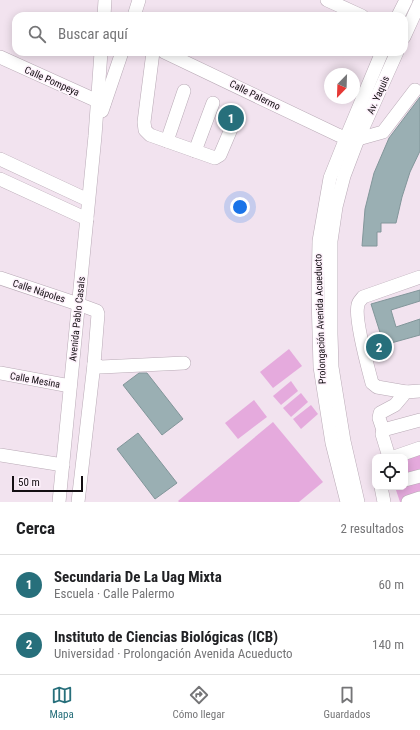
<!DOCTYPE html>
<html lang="es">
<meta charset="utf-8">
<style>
:root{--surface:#fff;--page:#f2f2f2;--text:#202124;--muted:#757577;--line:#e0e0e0;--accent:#276f7b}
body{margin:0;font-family:"Roboto Condensed",sans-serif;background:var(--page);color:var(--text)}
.controls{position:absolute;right:12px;bottom:12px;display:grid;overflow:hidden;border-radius:8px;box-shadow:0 2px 10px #0003}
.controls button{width:36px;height:36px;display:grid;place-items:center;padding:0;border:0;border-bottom:1px solid var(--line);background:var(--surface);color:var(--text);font:20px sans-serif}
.compass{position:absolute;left:324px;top:68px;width:36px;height:36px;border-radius:50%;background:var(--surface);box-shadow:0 2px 10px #0003;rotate:203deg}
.scale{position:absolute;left:12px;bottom:10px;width:71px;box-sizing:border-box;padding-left:4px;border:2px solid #130e12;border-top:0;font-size:11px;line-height:14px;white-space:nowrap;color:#130e12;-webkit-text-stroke:3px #fdf1fb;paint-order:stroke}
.you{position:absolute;left:240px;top:207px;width:14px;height:14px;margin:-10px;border:3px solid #fff;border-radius:50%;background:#1a73e8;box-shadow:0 0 0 6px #1a73e833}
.badge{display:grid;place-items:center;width:26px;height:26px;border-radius:50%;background:var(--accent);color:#fff;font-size:13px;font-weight:700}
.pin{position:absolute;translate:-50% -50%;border:2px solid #fff;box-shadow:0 1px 4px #0006}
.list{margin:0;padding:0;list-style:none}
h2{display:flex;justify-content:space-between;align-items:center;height:52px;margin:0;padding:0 16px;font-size:17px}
h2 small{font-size:13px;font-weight:400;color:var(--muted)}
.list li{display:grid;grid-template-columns:26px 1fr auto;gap:12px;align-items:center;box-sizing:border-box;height:60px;padding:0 16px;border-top:1px solid var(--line)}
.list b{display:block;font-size:15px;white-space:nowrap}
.list p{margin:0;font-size:13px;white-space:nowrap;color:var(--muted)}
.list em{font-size:13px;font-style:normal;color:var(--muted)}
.icon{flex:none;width:22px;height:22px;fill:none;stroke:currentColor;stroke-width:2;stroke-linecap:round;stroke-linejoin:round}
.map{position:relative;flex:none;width:420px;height:502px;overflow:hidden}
.search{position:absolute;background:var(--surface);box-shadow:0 2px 10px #0003;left:12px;right:12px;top:12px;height:44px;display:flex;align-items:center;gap:10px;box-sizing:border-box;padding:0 14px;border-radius:12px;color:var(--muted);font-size:15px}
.sheet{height:172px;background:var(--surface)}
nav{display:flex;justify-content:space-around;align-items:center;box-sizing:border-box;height:56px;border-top:1px solid var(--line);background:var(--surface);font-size:11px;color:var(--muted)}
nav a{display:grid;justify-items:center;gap:2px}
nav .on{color:var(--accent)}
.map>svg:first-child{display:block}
.green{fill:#e5aadd}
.building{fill:#9aafb3;stroke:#82969a}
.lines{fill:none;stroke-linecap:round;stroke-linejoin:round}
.minor-casing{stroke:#b9aab6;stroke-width:14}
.minor{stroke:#fff;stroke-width:13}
.labels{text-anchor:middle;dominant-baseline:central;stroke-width:3;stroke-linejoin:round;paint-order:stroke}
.street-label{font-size:10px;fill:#130e12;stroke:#fdf1fb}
</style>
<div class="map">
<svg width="420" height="502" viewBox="0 0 420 502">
<rect width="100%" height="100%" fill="#f2e3ef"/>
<g class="green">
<polygon points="289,349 302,366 273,388 260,372"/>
<polygon points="291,381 298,391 281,405 273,396"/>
<polygon points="301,393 308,402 291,417 283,408"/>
<polygon points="254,400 267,417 238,439 225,423"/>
<polygon points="311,405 318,414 301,429 293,419"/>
<polygon points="273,422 323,482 299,502 179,502 178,501"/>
<polygon points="420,443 420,502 400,502 395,487 405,487 405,457"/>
</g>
<g class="building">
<polygon points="420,97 420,151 410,172 402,197 396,223 381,223 381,232 377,232 377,246 362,246 365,209 374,173 389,138"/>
<polygon points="420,290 420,301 391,310 396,327 420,319 420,335 384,345 371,304"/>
<polygon points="139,373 147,373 183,419 162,435 123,385"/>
<polygon points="138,433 177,483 155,499 117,449"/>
</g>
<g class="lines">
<g class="minor-casing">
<g id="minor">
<polyline points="327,0 362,16"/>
<polyline points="104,16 105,0"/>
<polyline points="134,16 139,0"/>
<polyline points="398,16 406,0"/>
<polyline points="404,37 420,2"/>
<polyline points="153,52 144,122 145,130 150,135 215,158 220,155 237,115"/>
<polyline points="164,52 338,135 346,138"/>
<polyline points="0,57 104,104"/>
<polyline points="102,111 122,52"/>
<polyline points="358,139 383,132 415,90"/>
<polyline points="167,141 184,91"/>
<polyline points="195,151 213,103"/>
<polyline points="0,159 88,200"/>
<polyline points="0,179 87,219"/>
<polyline points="0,278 78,304 97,311 98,314 94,364 101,367 184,363"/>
<polyline points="0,373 70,386"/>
<path d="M406 392 377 387 372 383C368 368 354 318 358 305 358 302 361 300 363 297L420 277"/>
<polyline points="383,430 379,418 380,413 395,405 406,392 420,391"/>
<polyline points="0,455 63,465"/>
<polyline points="389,457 382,434 383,430 420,420"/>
<polyline points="394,457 420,448"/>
<polyline points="405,480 420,476"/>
<polyline points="381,487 384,502"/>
<polyline points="59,502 95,136 101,52"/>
<polyline points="78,502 94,364"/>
<polyline points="347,502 332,443 320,367 318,296 319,241 330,178 346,138 382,52"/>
<polyline points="358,502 344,441 332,367 331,334 331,241 336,207 344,176 358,139 397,52"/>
<polyline points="408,502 420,498"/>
</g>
</g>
<use href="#minor" class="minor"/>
</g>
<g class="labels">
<g class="street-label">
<text transform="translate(52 81) rotate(24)">Calle Pompeya</text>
<text transform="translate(255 95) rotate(26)">Calle Palermo</text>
<text transform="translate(378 95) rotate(-66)">Av. Yaquis</text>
<text transform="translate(39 291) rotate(18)">Calle Nápoles</text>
<text transform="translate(77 319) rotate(-84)">Avenida Pablo Casals</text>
<text transform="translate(320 319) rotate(-92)">Prolongación Avenida Acueducto</text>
<text transform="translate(35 380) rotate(10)">Calle Mesina</text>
</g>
</g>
</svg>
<div class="controls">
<button><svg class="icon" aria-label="locate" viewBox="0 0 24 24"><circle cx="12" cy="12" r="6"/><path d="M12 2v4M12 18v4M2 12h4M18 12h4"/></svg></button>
</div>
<svg class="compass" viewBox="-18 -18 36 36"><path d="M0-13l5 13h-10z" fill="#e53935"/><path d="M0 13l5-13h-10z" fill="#757577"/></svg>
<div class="scale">50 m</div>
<div class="you"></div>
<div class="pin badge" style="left:231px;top:118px">1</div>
<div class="pin badge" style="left:379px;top:347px">2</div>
<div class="search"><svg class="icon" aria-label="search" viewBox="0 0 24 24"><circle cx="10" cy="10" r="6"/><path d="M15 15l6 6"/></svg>Buscar aquí</div>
</div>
<section class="sheet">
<h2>Cerca<small>2 resultados</small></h2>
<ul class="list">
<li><span class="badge">1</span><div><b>Secundaria De La Uag Mixta</b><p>Escuela · Calle Palermo</p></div><em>60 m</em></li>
<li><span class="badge">2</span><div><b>Instituto de Ciencias Biológicas (ICB)</b><p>Universidad · Prolongación Avenida Acueducto</p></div><em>140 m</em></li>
</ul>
</section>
<nav>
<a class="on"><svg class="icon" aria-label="map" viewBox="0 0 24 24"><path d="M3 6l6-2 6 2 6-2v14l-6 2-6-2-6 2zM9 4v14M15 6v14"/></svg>Mapa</a>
<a><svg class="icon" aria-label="directions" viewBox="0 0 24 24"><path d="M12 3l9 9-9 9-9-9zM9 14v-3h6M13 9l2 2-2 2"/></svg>Cómo llegar</a>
<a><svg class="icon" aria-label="saved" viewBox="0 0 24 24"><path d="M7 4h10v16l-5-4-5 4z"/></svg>Guardados</a>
</nav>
